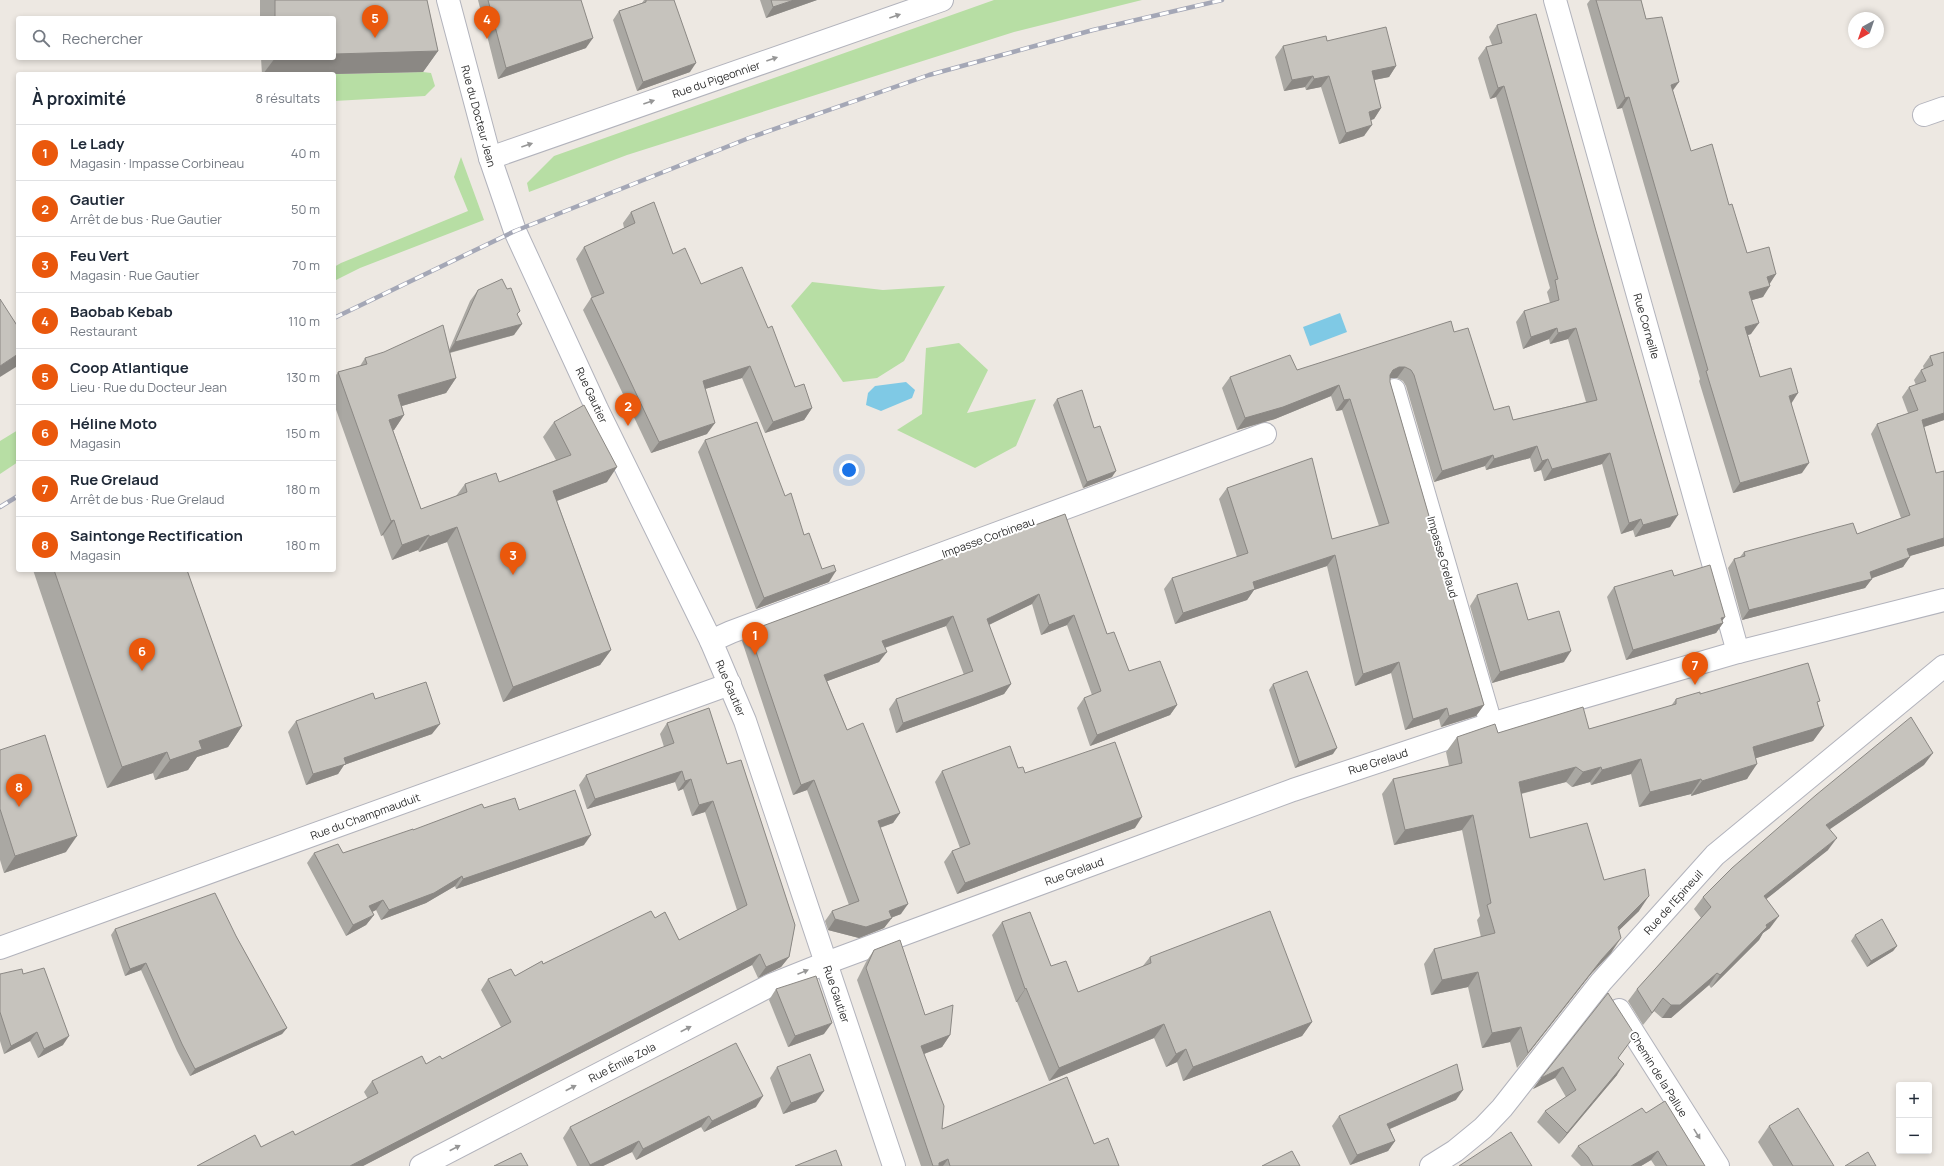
<!DOCTYPE html>
<html lang="fr">
<meta charset="utf-8">
<style>
:root{--surface:#fff;--page:#f6f6f7;--text:#1f2937;--muted:#747a83;--line:#e0e1e3;--accent:#ea580c}
body{margin:0;font-family:Manrope,sans-serif;background:var(--page);color:var(--text)}
.controls{position:absolute;right:12px;bottom:12px;display:grid;overflow:hidden;border-radius:4px;box-shadow:0 2px 6px #0003}
.controls button{width:36px;height:36px;display:grid;place-items:center;padding:0;border:0;border-bottom:1px solid var(--line);background:var(--surface);color:var(--text);font:20px sans-serif}
.compass{position:absolute;left:1848px;top:12px;width:36px;height:36px;border-radius:50%;background:var(--surface);box-shadow:0 2px 6px #0003;rotate:220deg}
.you{position:absolute;left:849px;top:470px;width:14px;height:14px;margin:-10px;border:3px solid #fff;border-radius:50%;background:#1a73e8;box-shadow:0 0 0 6px #1a73e833}
.badge{display:grid;place-items:center;width:26px;height:26px;border-radius:50%;background:var(--accent);color:#fff;font-size:13px;font-weight:700}
.pin{position:absolute;translate:-50% -33px;filter:drop-shadow(0 1px 2px #0008)}
.pin::after{content:'';position:absolute;top:21px;width:14px;height:12px;background:inherit;clip-path:polygon(0 0,100% 0,50% 100%)}
.list{margin:0;padding:0;list-style:none}
h2{display:flex;justify-content:space-between;align-items:center;height:52px;margin:0;padding:0 16px;font-size:17px}
h2 small{font-size:13px;font-weight:400;color:var(--muted)}
.list li{display:grid;grid-template-columns:26px 1fr auto;gap:12px;align-items:center;box-sizing:border-box;height:56px;padding:0 16px;border-top:1px solid var(--line)}
.list b{display:block;font-size:15px;white-space:nowrap}
.list p{margin:0;font-size:13px;white-space:nowrap;color:var(--muted)}
.list em{font-size:13px;font-style:normal;color:var(--muted)}
.icon{flex:none;width:22px;height:22px;fill:none;stroke:currentColor;stroke-width:2;stroke-linecap:round;stroke-linejoin:round}
.map{position:relative;flex:none;width:1944px;height:1166px;overflow:hidden}
.search{position:absolute;background:var(--surface);box-shadow:0 2px 6px #0003;left:16px;top:16px;width:320px;height:44px;display:flex;align-items:center;gap:10px;box-sizing:border-box;padding:0 14px;border-radius:4px;color:var(--muted);font-size:15px}
.panel{position:absolute;background:var(--surface);box-shadow:0 2px 6px #0003;left:16px;top:72px;width:320px;height:500px;border-radius:4px}
.map>svg:first-child{display:block}
.green{fill:#b7dea4}
.water{fill:#7fc9e5}
.lines{fill:none;stroke-linecap:round;stroke-linejoin:round}
.street-casing{stroke:#b2b3bc;stroke-width:24}
.secondary-casing{stroke:#b2b3bc;stroke-width:24}
.street{stroke:#fff;stroke-width:22}
.secondary{stroke:#fff;stroke-width:22}
.rail-casing{stroke:#a4a7b6;stroke-width:4.5}
.rail{stroke:#fff;stroke-width:3;stroke-dasharray:9;stroke-linecap:butt}
.wall{fill:#aaa8a3}
.shaded-wall{fill:#8b8884}
.building{fill:#c6c3bd;stroke:#8b8884}
.oneway{fill:#969696}
.labels{text-anchor:middle;dominant-baseline:central;stroke-width:4;stroke-linejoin:round;paint-order:stroke}
.street-label{font-size:11px;fill:#2e2e2e;stroke:#fff}
</style>
<div class="map">
<svg width="1944" height="1166" viewBox="0 0 1944 1166">
<rect width="100%" height="100%" fill="#ede8e2"/>
<g class="green">
<polygon points="994,0 1142,0 1014,32 627,155 529,192 527,183 554,156"/>
<polygon points="423,72 431,73 435,86 425,96 334,101 334,74"/>
<polygon points="461,157 484,220 360,268 334,281 334,267 341,263 468,211 454,177"/>
<polygon points="812,282 883,290 945,286 904,361 877,378 843,382 791,306"/>
<polygon points="959,343 988,370 967,413 1036,399 1016,446 975,468 897,430 922,414 926,348"/>
<polygon points="18,430 18,462 0,474 0,441"/>
</g>
<g class="water">
<polygon points="1340,313 1347,332 1310,346 1303,327"/>
<polygon points="906,382 915,390 912,398 881,411 866,405 868,393 875,386"/>
</g>
<g class="lines">
<g class="street-casing">
<g id="street">
<polyline points="1555,0 1738,652"/>
<polyline points="1924,115 1944,108"/>
<polyline points="490,158 942,0"/>
<polyline points="1394,390 1491,724"/>
<polyline points="711,641 731,632 1265,434"/>
<polyline points="0,948 730,684"/>
<polyline points="1619,1010 1718,1166"/>
<polyline points="421,1166 771,985 826,963 1293,790 1491,724 1738,652 1944,600"/>
<polyline points="1431,1166 1455,1151 1483,1128 1502,1108 1601,982 1715,855 1944,666"/>
</g>
</g>
<g class="secondary-casing">
<polyline id="secondary" points="448,0 490,158 515,231 597,409 711,641 745,721 894,1166"/>
</g>
<use href="#street" class="street"/>
<use href="#secondary" class="secondary"/>
<g class="rail-casing">
<g id="rail">
<polyline points="334,318 515,231 749,138 929,75 1093,30 1222,0"/>
<polyline points="0,507 18,496"/>
</g>
</g>
<use href="#rail" class="rail"/>
</g>
<g class="wall">
<polygon points="260,0 427,0 438,51 423,72 334,74 262,74 261,58 334,58 334,18 260,18"/>
<polygon points="478,0 581,0 586,48 498,79"/>
<polygon points="644,0 674,0 690,72 637,91 613,20 619,11 642,3"/>
<polygon points="760,0 817,0 766,18"/>
<polygon points="1590,0 1641,0 1646,19 1673,91 1691,151 1729,205 1747,253 1776,274 1769,284 1763,297 1752,300 1751,334 1748,335 1760,377 1791,403 1802,473 1733,493 1699,381 1700,379 1622,108 1617,109 1587,4"/>
<polygon points="1497,25 1670,527 1635,537 1633,530 1621,534 1602,464 1544,481 1541,470 1534,472 1530,458 1486,470 1485,466 1434,482 1406,386 1403,381 1397,378 1390,378 1390,382 1484,705 1476,716 1441,727 1439,719 1405,730 1391,673 1355,686 1327,566 1254,590 1247,600 1175,624 1164,589 1172,578 1237,557 1219,499 1227,488 1332,539 1379,526 1342,410 1336,411 1331,396 1275,419 1237,430 1222,388 1230,377 1297,370 1454,332 1494,410 1513,420 1586,402 1568,339 1550,344 1549,339 1523,349 1516,322 1524,311 1550,303 1547,292 1550,288 1496,97 1490,99 1478,58 1486,47 1492,45 1489,37"/>
<polygon points="1327,41 1396,66 1389,77 1374,80 1381,108 1374,119 1371,120 1364,136 1339,144 1321,87 1306,90 1305,87 1284,91 1275,57 1283,46"/>
<polygon points="631,212 673,254 701,284 768,328 795,387 812,408 804,420 765,433 742,378 705,389 707,434 651,453 583,310 591,298 592,298 576,259 584,247 624,228 623,223"/>
<polygon points="478,290 518,315 514,335 450,353 456,378 446,393 402,406 404,415 394,430 393,430 421,509 456,496 465,484 499,482 556,460 543,437 554,422 607,482 557,501 611,650 600,665 503,702 447,542 419,552 418,550 392,560 383,535 381,536 334,404 334,378 338,372 360,366 365,358 449,350 470,301"/>
<polygon points="1944,352 1944,420 1924,427 1936,473 1944,471 1944,546 1909,556 1903,567 1872,578 1865,588 1742,620 1728,568 1734,559 1740,557 1744,552 1857,534 1901,518 1871,434 1877,424 1908,413 1902,397 1909,387 1916,385 1914,380 1921,370 1924,369 1923,366 1930,356"/>
<polygon points="1057,399 1094,428 1112,477 1083,488 1053,405"/>
<polygon points="705,440 785,496 804,535 829,582 756,609 698,452"/>
<polygon points="1065,514 1107,634 1129,671 1177,705 1170,715 1090,746 1077,708 1084,698 1092,695 1067,625 1041,635 1032,604 989,625 1011,684 1004,694 975,705 896,733 889,709 896,699 964,675 946,626 885,648 879,662 827,681 847,730 900,813 893,823 880,828 901,914 891,918 884,928 859,938 828,930 825,921 832,911 849,905 807,790 793,795 742,641 749,631"/>
<polygon points="33,570 187,570 242,726 228,747 197,757 188,770 155,780 153,773 107,788"/>
<polygon points="1674,576 1722,621 1723,623 1716,633 1626,660 1607,597 1614,587"/>
<polygon points="1477,595 1528,620 1564,662 1492,683 1470,606"/>
<polygon points="1273,684 1333,754 1295,768 1269,690"/>
<polygon points="1700,694 1818,704 1824,726 1813,741 1756,758 1747,779 1691,796 1691,794 1639,807 1631,774 1591,785 1590,782 1572,787 1566,782 1521,794 1530,838 1604,880 1639,911 1619,930 1611,953 1591,974 1517,1068 1510,1042 1482,1048 1468,987 1431,995 1424,964 1434,949 1481,937 1477,920 1480,916 1462,830 1394,845 1382,794 1393,779 1449,766 1446,752 1457,737 1498,733 1589,729 1671,706 1676,699"/>
<polygon points="375,699 432,734 344,765 338,774 306,785 288,732 296,721"/>
<polygon points="709,708 727,764 741,760 795,925 789,957 781,967 758,978 752,965 363,1166 197,1166 255,1135 261,1147 293,1131 295,1135 368,1099 364,1092 372,1081 422,1056 426,1064 440,1056 442,1059 501,1027 481,990 488,979 511,969 515,976 542,961 543,964 651,911 655,918 665,912 679,940 737,910 705,812 692,816 683,789 678,791 675,782 587,809 579,785 586,775 664,747 660,734 667,723"/>
<polygon points="0,750 66,852 4,873 0,860"/>
<polygon points="1924,765 1829,829 1828,850 1766,899 1770,928 1763,933 1759,940 1711,988 1709,985 1671,1018 1662,1018 1654,1011 1643,1025 1628,1001 1637,989 1701,918 1694,909 1703,897"/>
<polygon points="1018,768 1025,773 1135,828 957,894 944,862 952,851 960,848 935,782 942,771"/>
<polygon points="484,808 519,810 584,845 456,889 455,886 426,903 381,920 376,910 372,912 374,915 366,925 346,936 307,863 314,853 343,853"/>
<polygon points="1002,922 1051,966 1078,992 1142,967 1150,957 1312,1022 1302,1036 1183,1081 1177,1062 1166,1067 1154,1038 1049,1081 1017,1002 1016,1002 992,935"/>
<polygon points="115,929 236,936 287,1028 282,1034 190,1076 177,1051 141,970 125,976 111,935"/>
<polygon points="1855,935 1897,946 1893,951 1867,967 1851,941"/>
<polygon points="874,950 925,1015 950,1035 942,1047 924,1054 942,1129 1094,1144 1119,1166 921,1166 857,980 866,962"/>
<polygon points="0,974 23,974 63,1045 38,1058 30,1041 4,1054 0,1041"/>
<polygon points="776,989 824,1034 788,1047 769,1000"/>
<polygon points="1608,993 1627,1046 1618,1058 1617,1075 1559,1144 1537,1122 1545,1111 1566,1097 1555,1078 1533,1089 1541,1078"/>
<polygon points="777,1067 816,1102 783,1114 770,1078"/>
<polygon points="1456,1100 1390,1129 1395,1141 1388,1151 1350,1165 1332,1126 1339,1116"/>
<polygon points="756,1107 704,1132 701,1127 636,1160 632,1152 603,1166 577,1166 563,1138 570,1127"/>
<polygon points="1646,1113 1705,1166 1655,1166 1651,1160 1641,1166 1581,1166 1571,1156 1578,1146"/>
<polygon points="1769,1126 1834,1166 1773,1166 1758,1142"/>
</g>
<g class="shaded-wall">
<polygon points="794,0 817,0 766,18 773,7"/>
<polygon points="593,38 586,48 498,79 506,68"/>
<polygon points="438,51 423,72 334,74 263,74 275,58 334,58 334,54"/>
<polygon points="696,63 690,72 637,91 643,82"/>
<polygon points="1396,66 1389,77 1364,82 1372,71"/>
<polygon points="1313,76 1305,87 1284,91 1292,80"/>
<polygon points="1329,76 1321,87 1306,90 1314,79"/>
<polygon points="1679,82 1671,93 1671,85"/>
<polygon points="1504,86 1496,97 1490,99 1498,88"/>
<polygon points="1629,97 1622,108 1617,109 1625,98"/>
<polygon points="1381,108 1374,119 1361,123 1369,112"/>
<polygon points="1372,125 1364,136 1339,144 1346,133"/>
<polygon points="1776,274 1769,285 1767,277"/>
<polygon points="1770,286 1763,297 1742,303 1749,292"/>
<polygon points="1759,323 1751,334 1738,338 1745,327"/>
<polygon points="522,324 514,335 448,353 455,342"/>
<polygon points="1557,328 1549,339 1523,349 1531,337"/>
<polygon points="1576,328 1568,339 1550,344 1558,333"/>
<polygon points="18,354 18,363 16,367 0,377 0,366"/>
<polygon points="750,366 742,378 695,392 703,381"/>
<polygon points="1399,367 1405,367 1397,378 1391,378 1385,381 1393,370"/>
<polygon points="456,378 446,393 388,410 398,395"/>
<polygon points="1339,385 1331,396 1275,419 1237,430 1245,418"/>
<polygon points="1798,393 1791,404 1789,396"/>
<polygon points="1350,399 1342,410 1336,411 1344,400"/>
<polygon points="812,408 804,420 765,433 773,422"/>
<polygon points="1944,413 1944,420 1915,430 1922,420"/>
<polygon points="404,415 394,430 379,435 389,420"/>
<polygon points="715,423 707,434 651,453 659,442"/>
<polygon points="1537,446 1530,458 1486,470 1494,459"/>
<polygon points="1610,453 1602,464 1544,481 1552,469"/>
<polygon points="1493,455 1485,466 1434,482 1442,471"/>
<polygon points="1548,459 1541,470 1534,472 1542,461"/>
<polygon points="1809,463 1802,473 1733,493 1740,483"/>
<polygon points="617,467 607,482 543,506 553,491"/>
<polygon points="1116,471 1112,477 1083,488 1087,482"/>
<polygon points="1678,515 1670,527 1635,537 1643,525"/>
<polygon points="1641,519 1633,530 1621,534 1629,523"/>
<polygon points="394,520 383,535 381,536 391,521"/>
<polygon points="457,527 447,542 419,552 429,537"/>
<polygon points="429,535 418,550 392,560 402,545"/>
<polygon points="1944,538 1944,546 1900,559 1907,549"/>
<polygon points="1335,555 1327,566 1254,590 1247,600 1175,624 1183,613 1253,582"/>
<polygon points="1910,557 1903,567 1867,580 1872,579 1865,588 1742,620 1749,610 1870,572"/>
<polygon points="836,571 829,582 756,609 764,598"/>
<polygon points="1039,594 1032,604 980,629 987,619"/>
<polygon points="1074,615 1067,625 1041,635 1049,625"/>
<polygon points="953,616 946,626 875,651 882,641"/>
<polygon points="1725,617 1720,624 1723,623 1716,633 1626,660 1633,650"/>
<polygon points="611,650 600,665 503,702 513,687"/>
<polygon points="1571,651 1564,662 1492,683 1500,672"/>
<polygon points="887,652 879,662 817,685 824,675"/>
<polygon points="1399,662 1391,673 1355,686 1363,674"/>
<polygon points="1011,684 1004,694 975,705 896,733 903,723"/>
<polygon points="1177,705 1170,715 1090,746 1097,735"/>
<polygon points="1484,705 1476,716 1441,727 1449,716"/>
<polygon points="1447,708 1439,719 1405,730 1413,719"/>
<polygon points="440,724 432,734 344,765 338,774 306,785 313,774 344,758"/>
<polygon points="242,726 228,747 197,757 188,770 155,780 170,760 199,741"/>
<polygon points="1824,726 1813,741 1743,762 1753,747"/>
<polygon points="1337,748 1333,754 1295,768 1299,762"/>
<polygon points="167,752 153,773 107,788 122,767"/>
<polygon points="1933,753 1924,765 1817,838 1826,825"/>
<polygon points="1641,759 1631,774 1591,785 1602,770"/>
<polygon points="1757,764 1747,779 1691,796 1702,781"/>
<polygon points="1576,767 1566,782 1508,797 1519,782"/>
<polygon points="1601,767 1590,782 1572,787 1583,772"/>
<polygon points="682,771 675,782 587,809 595,799"/>
<polygon points="691,779 683,789 678,791 685,781"/>
<polygon points="1701,779 1691,794 1639,807 1650,792"/>
<polygon points="814,780 807,790 793,795 801,785"/>
<polygon points="713,801 705,812 692,816 699,805"/>
<polygon points="900,813 893,823 870,831 878,821"/>
<polygon points="1473,815 1462,830 1394,845 1405,830"/>
<polygon points="1142,817 1135,828 957,894 965,883"/>
<polygon points="591,835 584,845 456,889 463,879"/>
<polygon points="77,836 66,852 4,873 15,856"/>
<polygon points="1837,838 1828,850 1755,908 1764,896"/>
<polygon points="462,876 455,886 426,903 381,920 389,910"/>
<polygon points="1649,896 1639,911 1607,942 1618,927"/>
<polygon points="383,900 376,910 362,917 369,906"/>
<polygon points="908,904 901,914 882,921 889,911"/>
<polygon points="374,915 366,925 346,936 353,925"/>
<polygon points="1779,916 1770,928 1763,933 1759,940 1711,988 1720,975 1766,925"/>
<polygon points="892,918 884,928 859,938 828,930 835,919"/>
<polygon points="1621,938 1611,953 1591,974 1517,1068 1528,1053 1602,959"/>
<polygon points="1897,946 1893,951 1867,967 1871,961"/>
<polygon points="760,954 752,965 363,1166 350,1166"/>
<polygon points="789,957 781,967 758,978 766,967"/>
<polygon points="146,963 141,970 125,976 130,969"/>
<polygon points="1478,972 1468,987 1431,995 1442,980"/>
<polygon points="1717,973 1709,985 1671,1018 1662,1018 1671,1005"/>
<polygon points="1026,988 1017,1002 1016,1002 1025,989"/>
<polygon points="1663,998 1654,1011 1643,1025 1652,1013"/>
<polygon points="1312,1022 1302,1036 1183,1081 1193,1067"/>
<polygon points="832,1023 824,1034 788,1047 795,1036"/>
<polygon points="1164,1024 1154,1038 1049,1081 1059,1068"/>
<polygon points="1521,1027 1510,1042 1482,1048 1492,1033"/>
<polygon points="287,1028 282,1034 190,1076 195,1069"/>
<polygon points="37,1032 30,1041 4,1054 11,1046"/>
<polygon points="950,1035 942,1047 913,1058 921,1046"/>
<polygon points="69,1036 63,1045 38,1058 44,1049"/>
<polygon points="1186,1049 1177,1062 1166,1067 1176,1054"/>
<polygon points="1624,1064 1617,1075 1559,1144 1567,1133"/>
<polygon points="1563,1067 1555,1078 1533,1089 1541,1078"/>
<polygon points="1463,1090 1456,1100 1380,1133 1387,1124"/>
<polygon points="824,1091 816,1102 783,1114 791,1103"/>
<polygon points="763,1096 756,1107 704,1132 712,1121"/>
<polygon points="709,1116 701,1127 636,1160 643,1149"/>
<polygon points="639,1141 632,1152 603,1166 589,1166 590,1165"/>
<polygon points="1395,1141 1388,1151 1350,1165 1357,1155"/>
<polygon points="1658,1151 1651,1160 1641,1166 1631,1166"/>
<polygon points="948,1159 943,1166 937,1166 939,1163"/>
</g>
<g class="building">
<polygon points="275,0 427,0 438,51 334,54 334,18 275,18"/>
<polygon points="488,0 581,0 593,38 506,68"/>
<polygon points="646,0 674,0 696,63 643,82 619,11 646,2"/>
<polygon points="771,0 794,0 773,7"/>
<polygon points="1596,0 1641,0 1646,19 1662,17 1679,82 1671,85 1691,151 1712,144 1729,205 1732,204 1747,253 1769,247 1776,274 1767,277 1770,286 1749,292 1759,323 1745,327 1760,377 1791,368 1798,393 1789,396 1809,463 1740,483 1706,371 1708,370 1629,97 1625,98"/>
<polygon points="1536,14 1596,231 1678,515 1643,525 1641,519 1629,523 1610,453 1552,469 1548,459 1542,461 1537,446 1494,459 1493,455 1442,471 1414,375 1411,370 1405,367 1399,367 1393,370 1390,375 1390,382 1484,705 1449,716 1447,708 1413,719 1399,662 1363,674 1335,555 1253,582 1255,589 1183,613 1172,578 1248,553 1227,488 1312,458 1332,539 1389,523 1350,399 1344,400 1339,385 1283,407 1245,418 1230,377 1290,355 1297,370 1451,321 1454,332 1468,328 1494,410 1509,406 1513,420 1597,400 1576,328 1558,333 1557,328 1531,337 1524,311 1559,300 1555,280 1558,279 1504,86 1498,88 1486,47 1502,43 1497,25"/>
<polygon points="1386,27 1396,66 1372,71 1381,108 1369,112 1372,125 1346,133 1329,76 1314,79 1313,76 1292,80 1283,46 1326,36 1327,41"/>
<polygon points="654,202 673,254 685,248 701,284 742,267 768,328 772,326 795,387 804,384 812,408 773,422 750,366 703,381 715,423 659,442 591,298 604,293 584,247 635,223 631,212"/>
<polygon points="502,279 507,289 511,288 520,311 517,314 522,324 455,342 478,290"/>
<polygon points="0,299 18,327 18,354 0,366"/>
<polygon points="443,325 456,378 398,395 404,415 389,420 421,509 467,492 465,484 496,473 499,482 571,455 554,422 584,405 617,467 553,491 611,650 513,687 457,527 429,537 429,535 402,545 394,520 391,521 338,372 367,364 365,358 384,352"/>
<polygon points="1944,352 1944,413 1922,420 1936,473 1944,471 1944,538 1907,549 1910,557 1870,572 1872,579 1749,610 1734,559 1745,556 1744,552 1853,523 1857,534 1910,515 1877,424 1918,410 1909,387 1926,381 1921,370 1933,365 1930,356"/>
<polygon points="1082,390 1094,428 1100,426 1116,471 1087,482 1057,399"/>
<polygon points="757,422 785,496 791,493 804,535 809,533 822,569 834,565 836,571 764,598 705,440"/>
<polygon points="1065,514 1107,634 1114,632 1129,671 1160,661 1177,705 1097,735 1084,698 1101,691 1074,615 1049,625 1039,594 987,619 1011,684 982,695 903,723 896,699 973,671 953,616 882,641 887,652 824,675 847,730 863,723 900,813 878,821 908,904 889,911 892,918 866,927 835,919 832,911 859,901 814,780 801,785 749,631"/>
<polygon points="1710,565 1725,617 1721,618 1723,623 1633,650 1614,587 1672,570 1674,576"/>
<polygon points="54,570 187,570 242,726 199,741 202,749 170,760 167,752 122,767"/>
<polygon points="1517,583 1528,620 1559,611 1571,651 1500,672 1477,595"/>
<polygon points="1808,663 1820,701 1817,702 1824,726 1753,747 1757,764 1702,781 1701,779 1650,792 1641,759 1602,770 1601,767 1583,772 1576,767 1519,782 1530,838 1587,823 1604,880 1645,869 1649,896 1618,927 1621,938 1602,959 1528,1053 1521,1027 1492,1033 1478,972 1442,980 1434,949 1495,933 1487,905 1491,903 1473,815 1405,830 1393,779 1462,763 1457,737 1495,724 1498,733 1583,707 1589,729 1676,704 1676,699 1700,692 1700,694"/>
<polygon points="1307,671 1337,748 1299,762 1273,684"/>
<polygon points="426,682 440,724 344,758 346,764 313,774 296,721 373,693 375,699"/>
<polygon points="709,708 727,764 741,760 795,925 789,957 766,967 760,954 350,1166 197,1166 255,1135 261,1147 293,1131 295,1135 378,1093 372,1081 422,1056 426,1064 440,1056 442,1059 511,1022 488,979 511,969 515,976 542,961 543,964 651,911 655,918 665,912 679,940 747,905 713,801 699,805 691,779 685,781 682,771 595,799 586,775 674,743 667,723"/>
<polygon points="1911,717 1933,753 1826,825 1837,838 1764,896 1779,916 1766,925 1767,927 1720,975 1717,973 1680,1005 1671,1005 1663,998 1652,1013 1637,989 1711,907 1703,897 1732,868 1816,795"/>
<polygon points="45,735 77,836 15,856 0,809 0,750"/>
<polygon points="1115,742 1142,817 965,883 952,851 970,844 942,771 1010,746 1018,768 1023,767 1025,773"/>
<polygon points="575,790 591,835 463,879 462,876 434,893 389,910 383,900 369,906 374,915 353,925 314,853 338,844 343,853 413,829 413,830 482,804 484,808 515,798 519,810"/>
<polygon points="215,893 236,936 287,1028 195,1069 182,1044 146,963 130,969 115,929"/>
<polygon points="1270,911 1312,1022 1193,1067 1186,1049 1176,1054 1164,1024 1059,1068 1026,988 1025,989 1002,922 1030,912 1051,966 1066,961 1078,992 1151,963 1150,957"/>
<polygon points="1882,919 1897,946 1871,961 1855,935"/>
<polygon points="900,940 925,1015 953,1005 950,1035 921,1046 944,1106 942,1129 1067,1077 1094,1144 1108,1138 1119,1166 950,1166 948,1159 939,1163 939,1166 933,1166 866,968 874,950"/>
<polygon points="44,968 69,1036 44,1049 37,1032 11,1046 0,1012 0,974 22,969 23,974"/>
<polygon points="816,976 832,1023 795,1036 776,989"/>
<polygon points="1608,993 1635,1035 1618,1058 1624,1064 1567,1133 1545,1111 1576,1090 1563,1067 1541,1078"/>
<polygon points="736,1043 763,1096 712,1121 709,1116 643,1149 639,1141 590,1165 570,1127"/>
<polygon points="810,1054 824,1091 791,1103 777,1067"/>
<polygon points="1457,1064 1463,1090 1387,1124 1395,1141 1357,1155 1339,1116"/>
<polygon points="1665,1101 1705,1166 1667,1166 1658,1151 1631,1166 1593,1166 1588,1157 1578,1146 1642,1108 1646,1113"/>
<polygon points="1798,1108 1834,1166 1793,1166 1769,1126"/>
<polygon points="1511,1132 1532,1166 1459,1166"/>
<polygon points="836,1150 842,1166 795,1166"/>
<polygon points="1292,1151 1300,1166 1262,1166"/>
<polygon points="1868,1152 1876,1166 1845,1166"/>
<polygon points="521,1153 528,1166 494,1166"/>
</g>
<defs><path id="oneway-solid" d="M-6-.8H1V-3.2L6.5 0L1 3.2V.8H-6Z"/></defs>
<g class="oneway">
<use href="#oneway-solid" transform="translate(895 16) rotate(-19)"/>
<use href="#oneway-solid" transform="translate(772 59) rotate(-19)"/>
<use href="#oneway-solid" transform="translate(649 102) rotate(-19)"/>
<use href="#oneway-solid" transform="translate(527 145) rotate(-19)"/>
<use href="#oneway-solid" transform="translate(803 972) rotate(-22)"/>
<use href="#oneway-solid" transform="translate(686 1029) rotate(-27)"/>
<use href="#oneway-solid" transform="translate(571 1088) rotate(-27)"/>
<use href="#oneway-solid" transform="translate(1697 1134) rotate(58)"/>
<use href="#oneway-solid" transform="translate(455 1148) rotate(-27)"/>
</g>
<g class="labels">
<g class="street-label">
<text transform="translate(716 79) rotate(-19)">Rue du Pigeonnier</text>
<text transform="translate(479 116) rotate(75)">Rue du Docteur Jean</text>
<text transform="translate(1647 326) rotate(74)">Rue Corneille</text>
<text transform="translate(592 395) rotate(65)">Rue Gautier</text>
<text transform="translate(988 537) rotate(-20)">Impasse Corbineau</text>
<text transform="translate(1443 557) rotate(74)">Impasse Grelaud</text>
<text transform="translate(731 688) rotate(67)">Rue Gautier</text>
<text transform="translate(1378 761) rotate(-18)">Rue Grelaud</text>
<text transform="translate(365 816) rotate(-20)">Rue du Champmauduit</text>
<text transform="translate(1074 871) rotate(-20)">Rue Grelaud</text>
<text transform="translate(1673 902) rotate(-48)">Rue de l'Epineuil</text>
<text transform="translate(837 994) rotate(71)">Rue Gautier</text>
<text transform="translate(622 1062) rotate(-27)">Rue Émile Zola</text>
<text transform="translate(1659 1074) rotate(58)">Chemin de la Pallue</text>
</g>
</g>
</svg>
<div class="controls">
<button>+</button>
<button>−</button>
</div>
<svg class="compass" viewBox="-18 -18 36 36"><path d="M0-13l5 13h-10z" fill="#e53935"/><path d="M0 13l5-13h-10z" fill="#747a83"/></svg>
<div class="you"></div>
<div class="pin badge" style="left:755px;top:655px">1</div>
<div class="pin badge" style="left:628px;top:426px">2</div>
<div class="pin badge" style="left:513px;top:575px">3</div>
<div class="pin badge" style="left:487px;top:39px">4</div>
<div class="pin badge" style="left:375px;top:38px">5</div>
<div class="pin badge" style="left:142px;top:671px">6</div>
<div class="pin badge" style="left:1695px;top:685px">7</div>
<div class="pin badge" style="left:19px;top:807px">8</div>
<div class="search"><svg class="icon" aria-label="search" viewBox="0 0 24 24"><circle cx="10" cy="10" r="6"/><path d="M15 15l6 6"/></svg>Rechercher</div>
<section class="panel">
<h2>À proximité<small>8 résultats</small></h2>
<ul class="list">
<li><span class="badge">1</span><div><b>Le Lady</b><p>Magasin · Impasse Corbineau</p></div><em>40 m</em></li>
<li><span class="badge">2</span><div><b>Gautier</b><p>Arrêt de bus · Rue Gautier</p></div><em>50 m</em></li>
<li><span class="badge">3</span><div><b>Feu Vert</b><p>Magasin · Rue Gautier</p></div><em>70 m</em></li>
<li><span class="badge">4</span><div><b>Baobab Kebab</b><p>Restaurant</p></div><em>110 m</em></li>
<li><span class="badge">5</span><div><b>Coop Atlantique</b><p>Lieu · Rue du Docteur Jean</p></div><em>130 m</em></li>
<li><span class="badge">6</span><div><b>Héline Moto</b><p>Magasin</p></div><em>150 m</em></li>
<li><span class="badge">7</span><div><b>Rue Grelaud</b><p>Arrêt de bus · Rue Grelaud</p></div><em>180 m</em></li>
<li><span class="badge">8</span><div><b>Saintonge Rectification</b><p>Magasin</p></div><em>180 m</em></li>
</ul>
</section>
</div>
